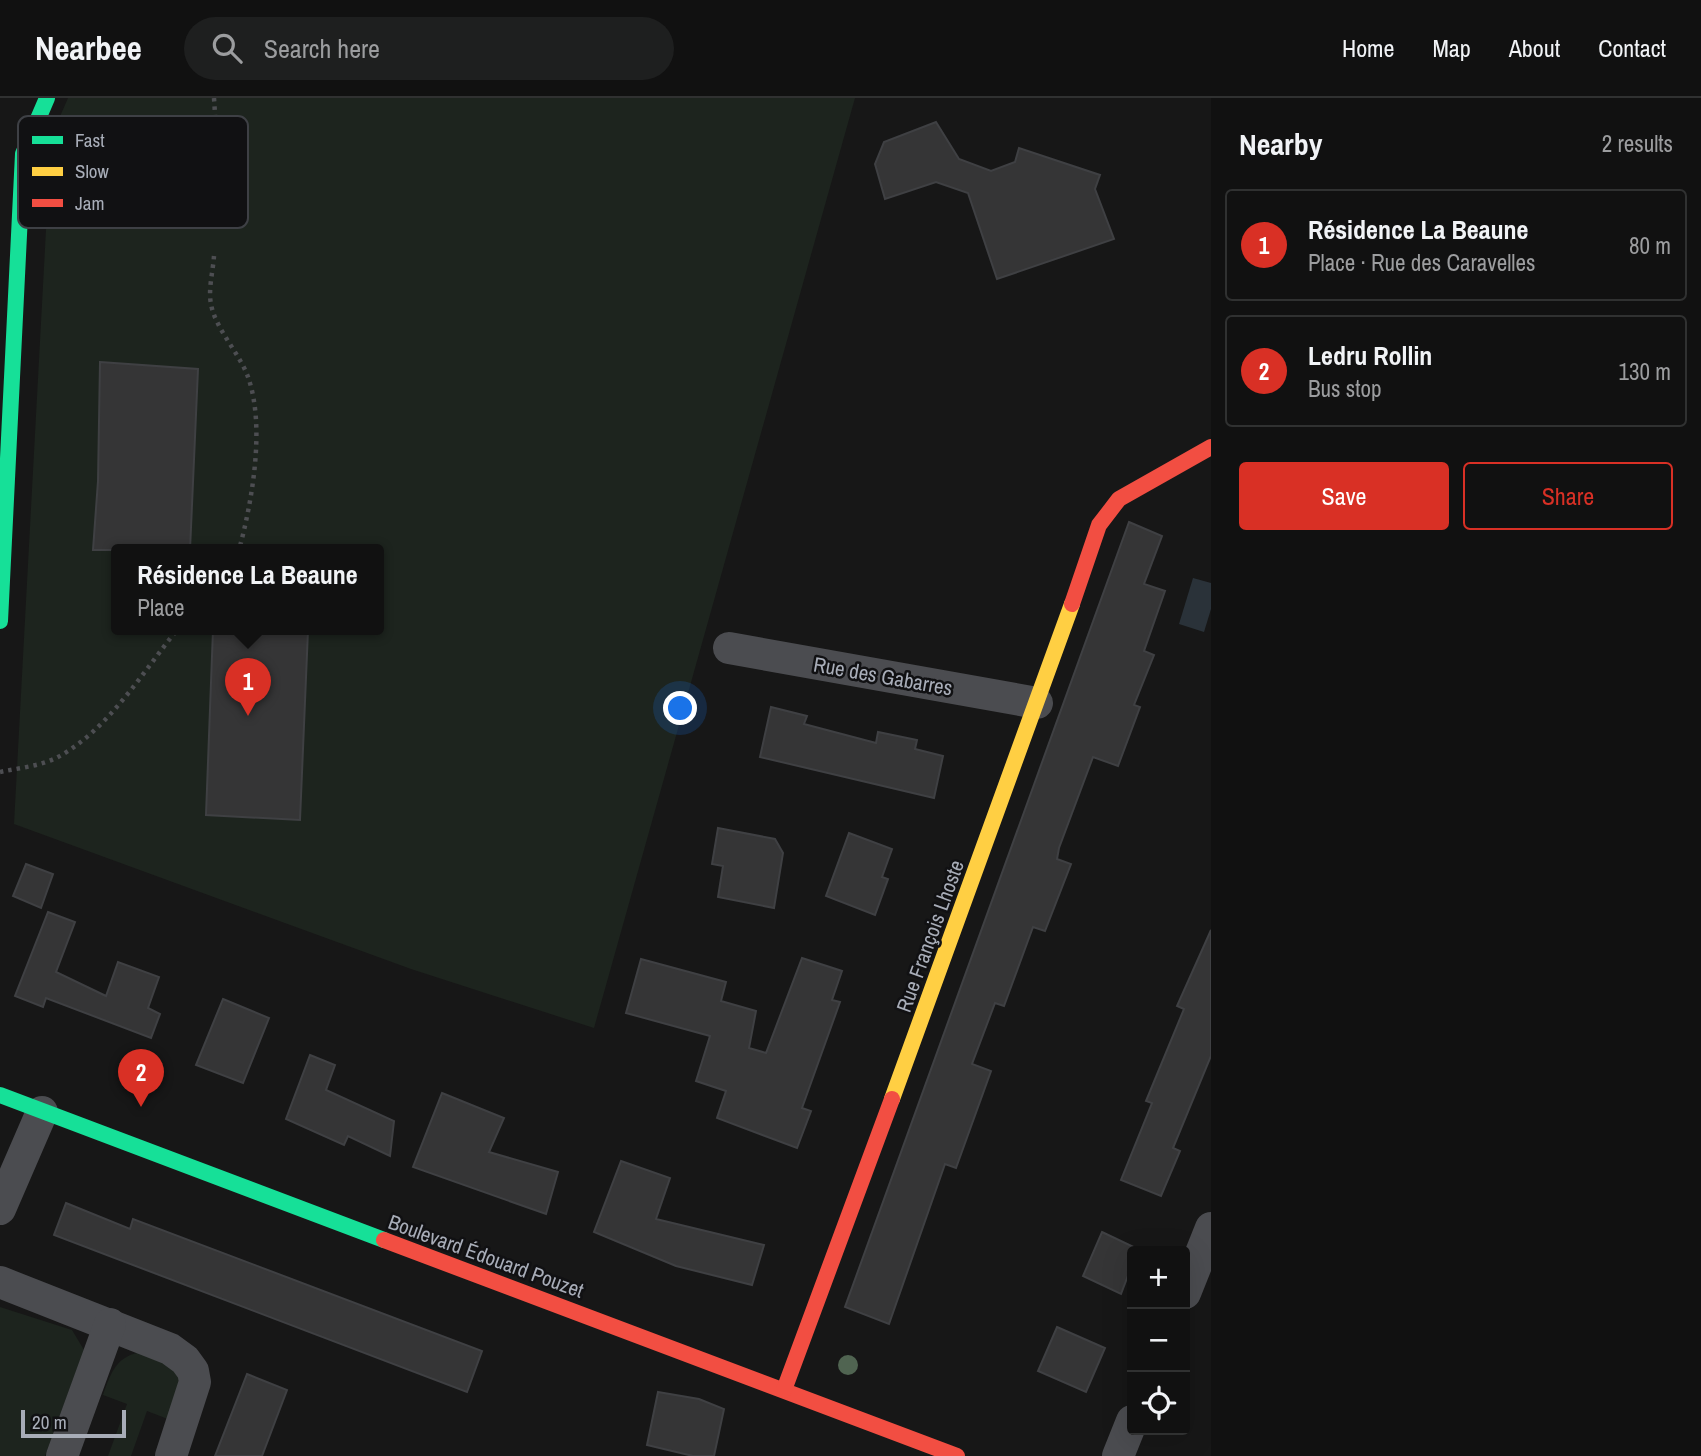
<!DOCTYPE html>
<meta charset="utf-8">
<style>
:root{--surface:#111;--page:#1e1f1f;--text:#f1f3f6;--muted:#9c9d9f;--line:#303131;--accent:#d93025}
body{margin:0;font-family:"Archivo Narrow",sans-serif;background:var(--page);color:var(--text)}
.controls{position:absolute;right:21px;bottom:21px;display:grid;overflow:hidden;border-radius:7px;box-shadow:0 7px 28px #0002}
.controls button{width:63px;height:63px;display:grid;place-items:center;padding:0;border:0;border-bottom:2px solid var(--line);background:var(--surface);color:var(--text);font:35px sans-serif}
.scale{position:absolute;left:21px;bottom:18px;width:105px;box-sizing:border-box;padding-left:7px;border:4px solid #a8adb8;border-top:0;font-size:19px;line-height:24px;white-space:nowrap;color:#a8adb8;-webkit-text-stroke:5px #111113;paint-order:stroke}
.you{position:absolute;left:681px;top:611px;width:24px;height:24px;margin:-18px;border:5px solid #fff;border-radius:50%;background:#1a73e8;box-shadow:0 0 0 10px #1a73e833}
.badge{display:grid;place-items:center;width:46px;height:46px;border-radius:50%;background:var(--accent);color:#fff;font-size:23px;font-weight:700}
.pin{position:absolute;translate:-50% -58px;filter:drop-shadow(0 2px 4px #0008)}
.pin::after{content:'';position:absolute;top:37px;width:24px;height:21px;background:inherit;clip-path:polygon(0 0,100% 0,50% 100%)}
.popup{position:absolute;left:111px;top:446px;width:273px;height:91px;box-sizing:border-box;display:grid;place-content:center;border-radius:7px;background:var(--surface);filter:drop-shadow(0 2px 5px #0005);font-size:23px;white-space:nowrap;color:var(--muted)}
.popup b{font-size:26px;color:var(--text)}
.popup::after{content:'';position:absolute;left:50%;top:100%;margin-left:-14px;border:14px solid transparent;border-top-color:var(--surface)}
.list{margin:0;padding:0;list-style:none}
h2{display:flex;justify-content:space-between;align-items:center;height:91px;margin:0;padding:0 28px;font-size:30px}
h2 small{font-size:23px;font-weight:400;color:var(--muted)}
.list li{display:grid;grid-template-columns:46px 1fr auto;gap:21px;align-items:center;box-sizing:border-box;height:112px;margin:0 14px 14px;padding:0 14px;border:2px solid var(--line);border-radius:7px}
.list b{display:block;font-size:26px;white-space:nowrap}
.list p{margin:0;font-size:23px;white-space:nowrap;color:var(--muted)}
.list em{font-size:23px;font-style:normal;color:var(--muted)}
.actions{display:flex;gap:14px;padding:21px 28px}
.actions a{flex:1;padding:16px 0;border:2px solid var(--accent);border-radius:7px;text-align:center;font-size:24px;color:var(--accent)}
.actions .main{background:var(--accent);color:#fff}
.icon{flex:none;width:38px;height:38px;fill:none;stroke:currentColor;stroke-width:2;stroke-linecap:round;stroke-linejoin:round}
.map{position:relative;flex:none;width:1211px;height:1358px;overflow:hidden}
header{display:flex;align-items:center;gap:42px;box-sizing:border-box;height:98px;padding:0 35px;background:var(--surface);border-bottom:2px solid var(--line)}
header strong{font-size:33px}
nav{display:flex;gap:38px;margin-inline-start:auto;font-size:24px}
.search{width:490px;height:63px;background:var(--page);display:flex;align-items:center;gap:18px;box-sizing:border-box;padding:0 24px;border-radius:38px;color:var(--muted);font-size:26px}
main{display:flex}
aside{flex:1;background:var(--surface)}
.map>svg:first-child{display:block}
.green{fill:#1d241e;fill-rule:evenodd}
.water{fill:#2a3239}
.building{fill:#353536;stroke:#3f4043;stroke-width:2}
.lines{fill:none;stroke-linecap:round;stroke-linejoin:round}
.path{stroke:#4d4e52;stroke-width:4.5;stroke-dasharray:3.5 5;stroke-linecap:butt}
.street{stroke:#4b4c50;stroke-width:32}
.fast{stroke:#16e098;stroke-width:16}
.slow{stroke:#ffcf43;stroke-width:16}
.jam{stroke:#f24e42;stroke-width:16}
.tree{fill:#506451}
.labels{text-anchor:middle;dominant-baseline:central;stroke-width:5;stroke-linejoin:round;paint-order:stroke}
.street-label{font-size:21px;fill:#a8adb8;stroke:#111113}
.key{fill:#111113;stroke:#3e4045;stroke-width:2}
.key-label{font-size:19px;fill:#a8adb8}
</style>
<header>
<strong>Nearbee</strong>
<div class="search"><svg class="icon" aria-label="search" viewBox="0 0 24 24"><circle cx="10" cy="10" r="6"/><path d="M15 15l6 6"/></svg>Search here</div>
<nav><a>Home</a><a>Map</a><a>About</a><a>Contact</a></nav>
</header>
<main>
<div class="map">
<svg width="1211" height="1358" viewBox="0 0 1211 1358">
<rect width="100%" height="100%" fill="#171717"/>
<g class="green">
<path d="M68 0H855L594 930 411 871 14 726 51 39ZM117 452H379V532H117Z"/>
<polygon points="0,1209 72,1232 84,1252 45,1358 0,1358"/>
<path d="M143 1254 168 1264 184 1286 173 1323 147 1313 131 1358H108L127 1306 103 1297C111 1274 117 1257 143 1254Z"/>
</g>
<polygon class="water" points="1193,480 1211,485 1211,511 1204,534 1179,526"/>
<g class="building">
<polygon points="936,24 959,61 991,73 1015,64 1019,50 1100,77 1095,91 1114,141 997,181 968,95 936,84 885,101 875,66 884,44"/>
<polygon points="100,264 198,271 190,452 93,452 98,383"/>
<polygon points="1129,424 1162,438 1144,486 1165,493 1144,553 1154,557 1134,607 1140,609 1118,668 1093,659 1059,750 1057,761 1071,766 1045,833 1033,829 1004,908 995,905 972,966 991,973 956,1070 945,1066 889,1226 845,1209"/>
<polygon points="213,532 308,532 300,722 206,717"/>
<polygon points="771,609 807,618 804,626 876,645 878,634 917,642 915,651 943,658 934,700 760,659"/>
<polygon points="718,730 775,741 783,755 774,810 718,799 723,768 712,766"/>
<polygon points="849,735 892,751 882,779 888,781 875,817 826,798"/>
<polygon points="26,766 53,776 41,810 13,798"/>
<polygon points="48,814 75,824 56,874 106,898 118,864 159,879 148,910 160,916 151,940 46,900 43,909 15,898"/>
<polygon points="1211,832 1211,958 1173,1050 1180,1053 1161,1098 1121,1082 1152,1005 1146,1003 1184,911 1177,908"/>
<polygon points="802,860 842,873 832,902 840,904 802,1010 811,1013 797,1050 717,1020 726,993 696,983 710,938 626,915 641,861 726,884 721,903 756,913 749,950 766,955"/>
<polygon points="223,901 269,920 243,985 196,967"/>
<polygon points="310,957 335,967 326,992 394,1023 390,1058 348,1038 344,1047 286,1021"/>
<polygon points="442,995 504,1020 489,1054 558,1074 546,1116 413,1069"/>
<polygon points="621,1063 670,1080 656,1121 764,1147 752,1187 676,1168 594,1134"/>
<polygon points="66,1105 130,1131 133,1121 482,1253 467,1294 54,1137"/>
<polygon points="1102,1134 1138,1151 1132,1153 1132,1167 1121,1196 1083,1178"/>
<polygon points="1057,1229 1105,1250 1086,1294 1038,1273"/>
<polygon points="247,1276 287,1292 262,1358 215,1358"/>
<polygon points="658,1294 699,1301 724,1311 714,1358 693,1358 647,1347"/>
</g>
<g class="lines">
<g class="path">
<polyline points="214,0 218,64"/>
<path d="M214 158C213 173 208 192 211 206 215 231 242 258 249 282 265 331 252 404 239 452"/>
<path d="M0 674C19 670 41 668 58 659 108 632 142 575 177 532"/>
</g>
<g class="street">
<polyline points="729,550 1037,605"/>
<polyline points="0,1111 42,1014"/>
<polyline points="0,1184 170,1251 185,1262 193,1273 195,1284 171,1358"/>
<polyline points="1185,1195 1211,1130"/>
<polyline points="62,1358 110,1226"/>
<polyline points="1118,1358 1132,1323"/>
</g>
<g class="fast">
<polyline points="0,523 23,56 47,0"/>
<polyline points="0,997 384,1142"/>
</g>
<polyline class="slow" points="892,1001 1072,506"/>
<g class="jam">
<polyline points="1072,506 1099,427 1119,401 1211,349"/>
<polyline points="384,1142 957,1358"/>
<polyline points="784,1292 892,1001"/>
</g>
</g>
<circle class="tree" cx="848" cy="1267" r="10"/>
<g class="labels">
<g class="street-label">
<text transform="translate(883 578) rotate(10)">Rue des Gabarres</text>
<text transform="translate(930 838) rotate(-70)">Rue François Lhoste</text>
<text transform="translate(486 1158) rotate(20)">Boulevard Édouard Pouzet</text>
</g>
</g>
<rect x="18" y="18" width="230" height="112" rx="10" class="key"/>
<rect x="32" y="38" width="31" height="8" fill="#16e098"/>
<rect x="32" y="69" width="31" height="9" fill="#ffcf43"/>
<rect x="32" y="101" width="31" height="8" fill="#f24e42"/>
<g class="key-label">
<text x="75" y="49">Fast</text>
<text x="75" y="80">Slow</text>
<text x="75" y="112">Jam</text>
</g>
</svg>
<div class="controls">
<button>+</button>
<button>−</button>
<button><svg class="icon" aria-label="locate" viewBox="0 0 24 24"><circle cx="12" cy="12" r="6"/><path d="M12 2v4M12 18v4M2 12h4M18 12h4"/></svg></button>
</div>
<div class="scale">20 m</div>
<div class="you"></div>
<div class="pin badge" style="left:248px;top:618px">1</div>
<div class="popup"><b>Résidence La Beaune</b>Place</div>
<div class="pin badge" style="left:141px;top:1009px">2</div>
</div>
<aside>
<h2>Nearby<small>2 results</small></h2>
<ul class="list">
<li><span class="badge">1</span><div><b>Résidence La Beaune</b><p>Place · Rue des Caravelles</p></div><em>80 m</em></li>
<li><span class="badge">2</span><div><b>Ledru Rollin</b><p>Bus stop</p></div><em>130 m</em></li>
</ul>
<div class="actions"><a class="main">Save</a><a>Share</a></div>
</aside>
</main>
